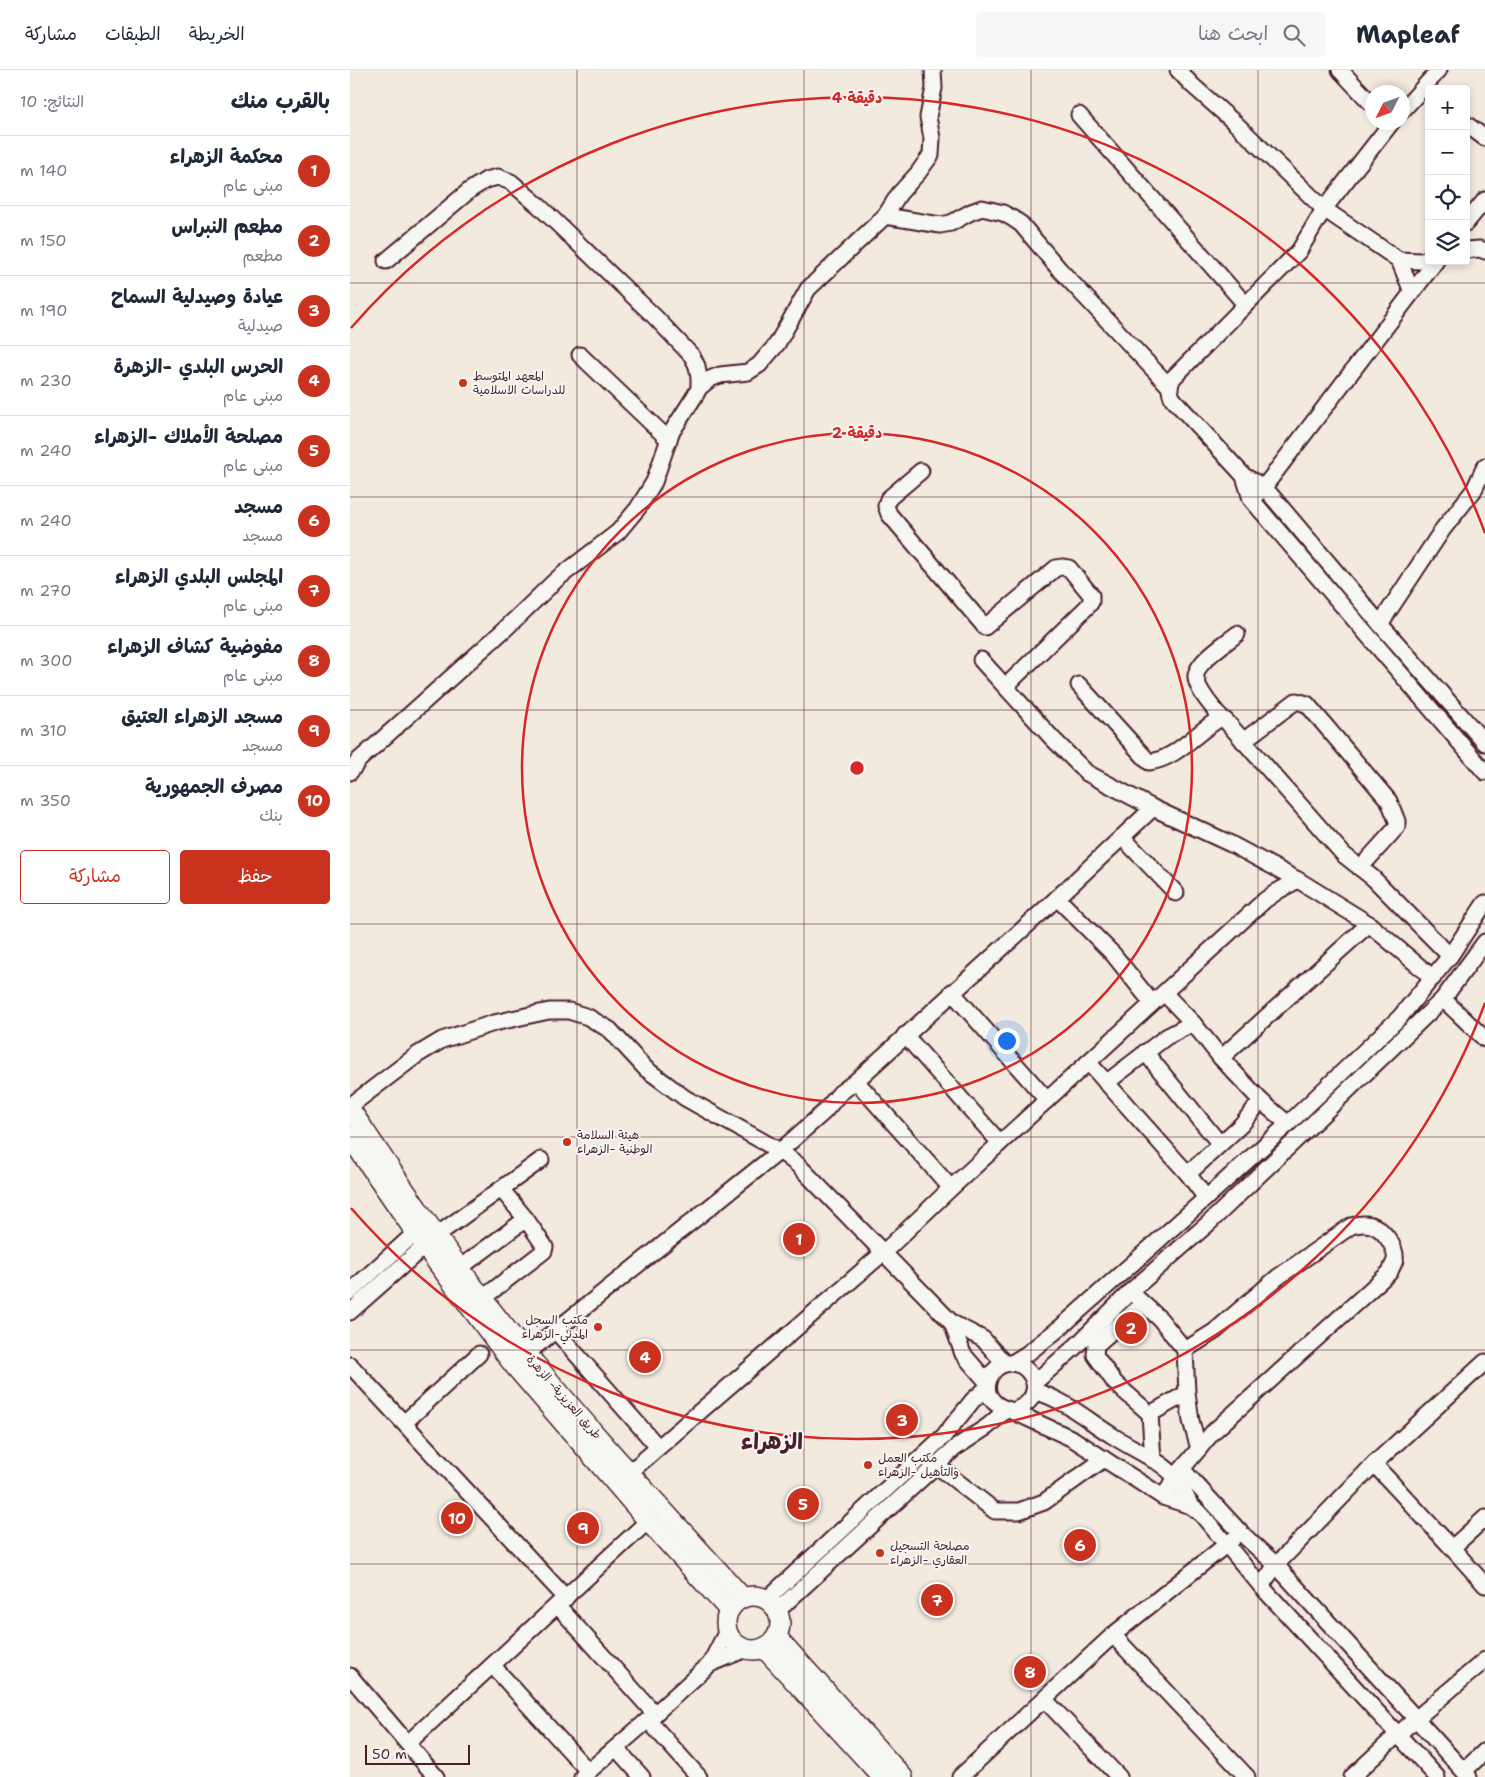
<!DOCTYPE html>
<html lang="ar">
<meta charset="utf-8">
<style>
:root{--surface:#fff;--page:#f6f6f7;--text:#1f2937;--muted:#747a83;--line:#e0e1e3;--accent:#c8321e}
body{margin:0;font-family:"Shantell Sans","Playpen Sans Arabic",sans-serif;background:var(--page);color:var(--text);direction:rtl}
.controls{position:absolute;right:15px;top:15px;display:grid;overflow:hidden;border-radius:5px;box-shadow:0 2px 8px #0003}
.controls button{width:45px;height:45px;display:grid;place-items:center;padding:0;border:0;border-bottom:1px solid var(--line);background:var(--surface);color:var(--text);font:25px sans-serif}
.compass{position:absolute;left:1015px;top:15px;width:45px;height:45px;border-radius:50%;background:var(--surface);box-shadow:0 2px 8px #0003;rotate:228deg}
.scale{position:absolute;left:15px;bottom:12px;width:105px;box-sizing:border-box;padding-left:5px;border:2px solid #4a1f2b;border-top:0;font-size:14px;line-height:18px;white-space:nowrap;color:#4a1f2b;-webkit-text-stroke:4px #f6f6f2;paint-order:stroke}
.you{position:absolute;left:656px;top:970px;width:18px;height:18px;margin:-12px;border:4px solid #fff;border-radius:50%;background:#1a73e8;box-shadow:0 0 0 8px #1a73e833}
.badge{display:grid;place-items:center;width:32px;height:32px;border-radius:50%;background:var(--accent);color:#fff;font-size:16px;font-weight:700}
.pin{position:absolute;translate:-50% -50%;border:2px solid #fff;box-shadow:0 1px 5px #0006}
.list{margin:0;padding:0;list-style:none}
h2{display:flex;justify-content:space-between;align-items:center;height:65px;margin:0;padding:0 20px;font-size:21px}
h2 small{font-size:16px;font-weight:400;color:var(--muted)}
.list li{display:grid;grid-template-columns:32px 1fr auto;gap:15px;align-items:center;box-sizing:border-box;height:70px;padding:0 20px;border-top:1px solid var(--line)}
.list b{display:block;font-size:19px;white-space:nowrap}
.list p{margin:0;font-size:16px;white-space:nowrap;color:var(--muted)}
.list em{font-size:16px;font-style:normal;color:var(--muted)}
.actions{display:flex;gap:10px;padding:15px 20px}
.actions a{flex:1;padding:11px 0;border:1px solid var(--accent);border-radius:5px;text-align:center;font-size:18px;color:var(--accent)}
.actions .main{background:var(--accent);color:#fff}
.icon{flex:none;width:28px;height:28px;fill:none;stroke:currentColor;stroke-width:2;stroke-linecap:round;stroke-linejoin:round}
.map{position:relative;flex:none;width:1135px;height:1707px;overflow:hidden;direction:ltr}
header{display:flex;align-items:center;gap:30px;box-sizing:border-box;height:70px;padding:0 25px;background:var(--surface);border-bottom:1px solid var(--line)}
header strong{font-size:24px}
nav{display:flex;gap:28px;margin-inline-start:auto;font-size:18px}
.search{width:350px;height:45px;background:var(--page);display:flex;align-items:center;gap:12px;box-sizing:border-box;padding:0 18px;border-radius:5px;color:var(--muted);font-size:19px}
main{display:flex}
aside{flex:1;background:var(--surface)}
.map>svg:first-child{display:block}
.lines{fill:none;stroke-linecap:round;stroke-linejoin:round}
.minor-casing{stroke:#4a1f2b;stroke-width:19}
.major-casing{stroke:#4a1f2b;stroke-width:22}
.minor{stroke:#f6f6f2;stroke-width:15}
.major{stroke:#f6f6f2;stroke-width:19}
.grid{fill:none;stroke:#4a1f2b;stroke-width:1;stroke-opacity:0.55}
.ring{fill:none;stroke:#d62828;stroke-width:2.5}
.poi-dot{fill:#c8321e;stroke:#f6f6f2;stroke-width:2}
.labels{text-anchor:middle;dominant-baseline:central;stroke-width:4;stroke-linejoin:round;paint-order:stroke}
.poi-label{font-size:12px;fill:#4a1f2b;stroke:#f6f6f2;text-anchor:start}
.street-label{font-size:12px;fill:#4a1f2b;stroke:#f6f6f2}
.town-label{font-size:22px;font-weight:bold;fill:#4a1f2b;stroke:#f6f6f2}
.centre{fill:#d62828;stroke:#f6f6f2;stroke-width:2.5}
.ring-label{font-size:15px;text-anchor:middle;font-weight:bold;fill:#d62828;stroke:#f6f6f2;stroke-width:4;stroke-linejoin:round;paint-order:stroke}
</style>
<header>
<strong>Mapleaf</strong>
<div class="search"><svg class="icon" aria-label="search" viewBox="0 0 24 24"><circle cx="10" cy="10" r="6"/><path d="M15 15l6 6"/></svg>ابحث هنا</div>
<nav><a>الخريطة</a><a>الطبقات</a><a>مشاركة</a></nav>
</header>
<main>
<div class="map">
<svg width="1135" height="1707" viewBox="0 0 1135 1707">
<rect width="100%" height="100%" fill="#f2e9df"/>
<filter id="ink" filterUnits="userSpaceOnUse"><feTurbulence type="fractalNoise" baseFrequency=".02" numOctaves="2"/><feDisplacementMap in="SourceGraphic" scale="10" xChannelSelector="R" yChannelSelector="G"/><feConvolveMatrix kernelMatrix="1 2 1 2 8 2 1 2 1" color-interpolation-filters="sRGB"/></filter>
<g filter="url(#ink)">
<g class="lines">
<g class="minor-casing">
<g id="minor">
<polyline points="828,0 842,15 885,53 974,139 1049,190 1071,191 1079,189"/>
<polyline points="990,0 1022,34"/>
<polyline points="1052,41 1089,0"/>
<polyline points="729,45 895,234"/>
<path d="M1042 52 974 139 949 181 823 308C819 317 819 321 823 329L894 406 914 417 1030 554 1135 673"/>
<polyline points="1116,54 1135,68"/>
<polyline points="535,146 549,124 568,103 581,85 582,68 578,47 584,18 583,0"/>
<polyline points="1116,153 1135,130"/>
<polyline points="1116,180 1130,179 1135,181"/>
<polyline points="1049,190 1062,222"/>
<polyline points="230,285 319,370"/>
<polyline points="349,318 360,309 370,305 398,302 409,295 427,274 458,219 535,146 590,155 601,153 621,142 632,138 653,143 662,148 671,154 709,199 819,316"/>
<polyline points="571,401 538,429 536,436 539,444 635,557 706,498 712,497 719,498 741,525 741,532 737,537 656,616"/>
<polyline points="894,406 901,429 1135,702"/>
<polyline points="907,424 914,417 1086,191"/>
<polyline points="1030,554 1093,459 1124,420 1135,396"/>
<polyline points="631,590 702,668 737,703 803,738 881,774 948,810 1019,854 1083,908"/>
<path d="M729 615 799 692C827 689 848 660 871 648L876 651 994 785 1023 808 1100 886"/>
<path d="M871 648C863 637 848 622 846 608 844 593 876 573 887 564"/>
<polyline points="893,671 946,631 957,634 1039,731 1047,751 1047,757 1010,798"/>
<polyline points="0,702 9,690 154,560 207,509 268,462 288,438 304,412 321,363 346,324 349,318 349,308 347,296 342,286 305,247 189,136 161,112 148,107 136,110 120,120 36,191"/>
<polyline points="772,767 826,823"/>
<polyline points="602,922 697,1030"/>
<polyline points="814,923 843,953"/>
<polyline points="1093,929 1135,969"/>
<polyline points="802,933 763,884 707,828 803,738"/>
<polyline points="555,965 650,1073"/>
<polyline points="795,982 870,1074"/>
<polyline points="871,988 1019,854"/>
<polyline points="738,992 838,1104 856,1128"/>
<polyline points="506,1011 707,828"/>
<polyline points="756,1013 816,967 843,953 871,988 911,1031 891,1055 838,1104"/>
<polyline points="911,1031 938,1054"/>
<polyline points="0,1036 67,985 92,970 144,953 171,947 199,941 219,941 238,947 260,960 296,999 315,1013 335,1028 430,1081 448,1095 602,1253 633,1269 655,1294"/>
<polyline points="151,1119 191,1090"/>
<polyline points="0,1222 74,1155"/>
<polyline points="133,1228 194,1181 195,1177 176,1149"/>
<polyline points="787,1228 810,1249 835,1280 837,1323 841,1351 849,1379"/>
<polyline points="793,1234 746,1275 745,1285 765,1313 800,1344 803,1390"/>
<polyline points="0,1242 87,1165 151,1119 176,1149 111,1197"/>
<polyline points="602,1253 613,1284 638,1313"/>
<polyline points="205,1260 308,1377"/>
<polyline points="176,1284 430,1081 474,1042 490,1023 506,1011 601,1118"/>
<path d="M658 1293C678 1292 693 1315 679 1331 674 1337 668 1339 662 1341 655 1339 649 1337 644 1332 630 1318 640 1297 658 1293Z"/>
<polyline points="662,1293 678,1283 711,1257 856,1128 938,1054 1050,947 1100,886 1135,833"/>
<polyline points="0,1295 216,1528"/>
<polyline points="684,1313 726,1276 780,1222 860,1152 1093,929 1135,872"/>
<path d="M684 1321C714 1329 737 1350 763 1366 782 1379 813 1391 827 1409 832 1417 836 1427 841 1436"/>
<polyline points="662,1341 723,1369 813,1427 841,1436 852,1445 911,1516 1087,1707"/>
<polyline points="800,1344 837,1323"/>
<polyline points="54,1353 129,1284"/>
<polyline points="1024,1394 1102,1478"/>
<polyline points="586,1395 645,1441 669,1441 694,1432 754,1389"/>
<polyline points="832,1399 890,1462 926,1495 1119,1707"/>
<polyline points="280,1402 533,1183 601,1118 915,830 928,821 948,810"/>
<path d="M813 1427 832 1399 863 1362 1040 1202C1041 1198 1044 1194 1045 1190 1047 1178 1033 1158 1021 1155 1014 1153 1008 1154 1001 1156L928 1207 865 1261 835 1280"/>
<polyline points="1135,1448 1102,1478 1135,1515"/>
<polyline points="911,1516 926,1495 1024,1394 1135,1292"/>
<polyline points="417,1529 593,1367 623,1330 637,1318"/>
<polyline points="208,1536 305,1644"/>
<polyline points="427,1541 605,1378 638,1356 657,1339"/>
<polyline points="763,1565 897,1707"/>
<polyline points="360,1594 377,1561"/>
<polyline points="143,1596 238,1701"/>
<polyline points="0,1606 86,1707"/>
<polyline points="695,1630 769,1707"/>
<polyline points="298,1650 349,1707"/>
<polyline points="58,1673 298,1451"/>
<polyline points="266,1678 292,1707"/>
<polyline points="1114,1701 1135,1681"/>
<polyline points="232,1707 298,1650 360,1594 396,1579"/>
<polyline points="610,1707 763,1565 882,1470"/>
<polyline points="1002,1707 1047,1665 1135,1590"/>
</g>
</g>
<g class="major-casing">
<g id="major">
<path d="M0 1039C56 1122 112 1207 177 1284 246 1368 320 1447 393 1528"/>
<polyline points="0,1067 74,1175 162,1293 298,1451 379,1540"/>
<circle cx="403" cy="1553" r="27"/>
<polyline points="427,1567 553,1707"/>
<polyline points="414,1578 532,1707"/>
</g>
</g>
<use href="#minor" class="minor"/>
<use href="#major" class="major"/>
</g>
</g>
<path class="grid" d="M227 0V1707M454 0V1707M681 0V1707M908 0V1707M0 213H1135M0 427H1135M0 640H1135M0 854H1135M0 1067H1135M0 1280H1135M0 1494H1135"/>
<g class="ring">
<circle cx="507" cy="698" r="335"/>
<path d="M1135 933A670 670 0 0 1 1 1138M1 258A670 670 0 0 1 1135 463"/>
</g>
<g class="poi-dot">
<circle cx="113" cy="313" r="5"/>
<circle cx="217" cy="1072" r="5"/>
<circle cx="248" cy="1257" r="5"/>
<circle cx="518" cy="1395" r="5"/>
<circle cx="530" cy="1483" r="5"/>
</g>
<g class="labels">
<g class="poi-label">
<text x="123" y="306">المعهد المتوسط<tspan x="123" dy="14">للدراسات الاسلامية</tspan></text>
<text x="227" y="1065">هيئة السلامة<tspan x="227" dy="14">الوطنية -الزهراء</tspan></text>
<text x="238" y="1250" text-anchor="end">مكتب السجل<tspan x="238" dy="14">المدني-الزهراء</tspan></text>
<text x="528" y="1388">مكتب العمل<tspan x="528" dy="14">والتأهيل -الزهراء</tspan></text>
<text x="540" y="1476">مصلحة التسجيل<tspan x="540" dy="14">العقاري -الزهراء</tspan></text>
</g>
<g class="street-label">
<text transform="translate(214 1327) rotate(49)">طريق العزيزية- الزهرة</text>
</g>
<g class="town-label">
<text x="422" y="1371">الزهراء</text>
</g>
</g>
<circle cx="507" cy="698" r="8" class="centre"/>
<g class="ring-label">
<text x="507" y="33">4 دقيقة</text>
<text x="507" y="368">2 دقيقة</text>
</g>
</svg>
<div class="controls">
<button>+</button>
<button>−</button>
<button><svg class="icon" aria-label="locate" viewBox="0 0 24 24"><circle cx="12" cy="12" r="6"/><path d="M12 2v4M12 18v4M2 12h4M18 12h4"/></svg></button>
<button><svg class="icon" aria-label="layers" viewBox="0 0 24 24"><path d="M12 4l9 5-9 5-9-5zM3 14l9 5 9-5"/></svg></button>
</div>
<svg class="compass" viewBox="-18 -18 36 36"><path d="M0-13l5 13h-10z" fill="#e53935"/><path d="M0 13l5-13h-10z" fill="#747a83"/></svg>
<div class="scale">50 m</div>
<div class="you"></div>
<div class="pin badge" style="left:449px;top:1169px">1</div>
<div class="pin badge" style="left:781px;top:1258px">2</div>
<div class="pin badge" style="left:552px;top:1350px">3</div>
<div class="pin badge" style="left:295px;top:1287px">4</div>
<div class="pin badge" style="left:453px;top:1434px">5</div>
<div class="pin badge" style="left:730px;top:1475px">6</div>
<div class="pin badge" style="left:587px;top:1530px">7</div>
<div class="pin badge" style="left:680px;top:1602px">8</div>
<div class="pin badge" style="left:233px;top:1458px">9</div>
<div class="pin badge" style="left:107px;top:1448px">10</div>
</div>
<aside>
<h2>بالقرب منك<small>النتائج: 10</small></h2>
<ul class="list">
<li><span class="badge">1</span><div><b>محكمة الزهراء</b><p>مبنى عام</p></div><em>140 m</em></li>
<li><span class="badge">2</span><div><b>مطعم النبراس</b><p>مطعم</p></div><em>150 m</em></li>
<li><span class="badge">3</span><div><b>عيادة وصيدلية السماح</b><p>صيدلية</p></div><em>190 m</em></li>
<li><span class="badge">4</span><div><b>الحرس البلدي -الزهرة</b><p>مبنى عام</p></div><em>230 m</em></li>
<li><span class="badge">5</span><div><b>مصلحة الأملاك -الزهراء</b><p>مبنى عام</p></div><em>240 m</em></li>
<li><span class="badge">6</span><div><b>مسجد</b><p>مسجد</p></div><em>240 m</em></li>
<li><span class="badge">7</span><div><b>المجلس البلدي الزهراء</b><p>مبنى عام</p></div><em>270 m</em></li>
<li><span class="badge">8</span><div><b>مفوضية كشاف الزهراء</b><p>مبنى عام</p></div><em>300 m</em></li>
<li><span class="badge">9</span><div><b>مسجد الزهراء العتيق</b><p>مسجد</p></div><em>310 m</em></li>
<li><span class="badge">10</span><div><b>مصرف الجمهورية</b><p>بنك</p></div><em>350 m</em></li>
</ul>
<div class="actions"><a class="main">حفظ</a><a>مشاركة</a></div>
</aside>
</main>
